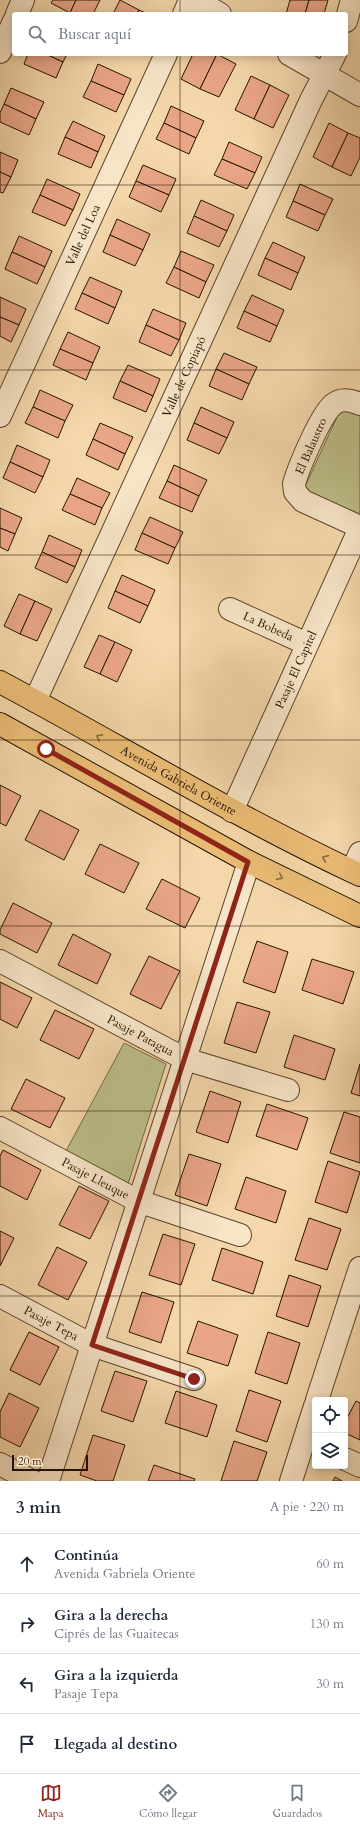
<!DOCTYPE html>
<html lang="es">
<meta charset="utf-8">
<style>
:root{--surface:#fff;--page:#f6f6f7;--text:#1f2937;--muted:#747a83;--line:#e0e1e3;--accent:#8f2418}
body{margin:0;font-family:Cardo,serif;background:var(--page);color:var(--text)}
.controls{position:absolute;right:12px;bottom:12px;display:grid;overflow:hidden;border-radius:4px;box-shadow:0 2px 10px #0003}
.controls button{width:36px;height:36px;display:grid;place-items:center;padding:0;border:0;border-bottom:1px solid var(--line);background:var(--surface);color:var(--text);font:20px sans-serif}
.scale{position:absolute;left:12px;bottom:10px;width:76px;box-sizing:border-box;padding-left:4px;border:2px solid #261402;border-top:0;font-size:11px;line-height:14px;white-space:nowrap;color:#261402;-webkit-text-stroke:3px #f8e5c8;paint-order:stroke}
.stop{position:absolute;width:12px;height:12px;margin:-9px;border:3px solid #8f2418;border-radius:50%;background:#fff}
.stop.end{background:#8f2418;border-color:#fff;box-shadow:0 1px 4px #0008}
.list{margin:0;padding:0;list-style:none}
h2{display:flex;justify-content:space-between;align-items:center;height:52px;margin:0;padding:0 16px;font-size:17px}
h2 small{font-size:13px;font-weight:400;color:var(--muted)}
.list li{display:grid;grid-template-columns:26px 1fr auto;gap:12px;align-items:center;box-sizing:border-box;height:60px;padding:0 16px;border-top:1px solid var(--line)}
.list b{display:block;font-size:15px;white-space:nowrap}
.list p{margin:0;font-size:13px;white-space:nowrap;color:var(--muted)}
.list em{font-size:13px;font-style:normal;color:var(--muted)}
.icon{flex:none;width:22px;height:22px;fill:none;stroke:currentColor;stroke-width:2;stroke-linecap:round;stroke-linejoin:round}
.map{position:relative;flex:none;width:360px;height:1481px;overflow:hidden}
.search{position:absolute;background:var(--surface);box-shadow:0 2px 10px #0003;left:12px;right:12px;top:12px;height:44px;display:flex;align-items:center;gap:10px;box-sizing:border-box;padding:0 14px;border-radius:4px;color:var(--muted);font-size:15px}
.sheet{height:292px;background:var(--surface)}
nav{display:flex;justify-content:space-around;align-items:center;box-sizing:border-box;height:56px;border-top:1px solid var(--line);background:var(--surface);font-size:11px;color:var(--muted)}
nav a{display:grid;justify-items:center;gap:2px}
nav .on{color:var(--accent)}
.map>svg:first-child{display:block}
.green{fill:#bcbe88;stroke:#716945}
.building{fill:#e9a687;stroke:#261402}
.lines{fill:none;stroke-linecap:round;stroke-linejoin:round}
.minor-casing{stroke:#5a452c;stroke-width:24}
.major-casing{stroke:#261402;stroke-width:24}
.minor{stroke:#f8e5c8;stroke-width:22}
.major{stroke:#eabc75;stroke-width:22}
.oneway{stroke:#88683c}
.route{stroke:#8f2418;stroke-width:5}
.grid{fill:none;stroke:#261402;stroke-width:1;stroke-opacity:0.55}
.labels{text-anchor:middle;dominant-baseline:central;stroke-width:3.5;stroke-linejoin:round;paint-order:stroke}
.street-label{font-size:12px;fill:#261402;stroke:#f8e5c8}
</style>
<div class="map">
<svg width="360" height="1481" viewBox="0 0 360 1481">
<rect width="100%" height="100%" fill="#f4d7aa"/>
<filter id="stains"><feTurbulence type="fractalNoise" baseFrequency=".005" numOctaves="4"/><feColorMatrix values="0 0 0 0 .2 0 0 0 0 .09 0 0 0 0 .02 0 0 0 .5 -.17"/></filter>
<radialGradient id="worn" r=".72"><stop offset=".6" stop-color="#630" stop-opacity="0"/><stop offset="1" stop-color="#630" stop-opacity=".3"/></radialGradient>
<g class="green">
<polygon points="343,404 360,412 360,511 357,518 302,493"/>
<polygon points="124,1043 166,1064 128,1184 66,1151"/>
</g>
<g class="building">
<polygon points="53,0 76,0 70,13 51,3"/>
<polygon points="76,0 100,0 93,14 73,14 70,13"/>
<polygon points="120,0 139,10 137,14 113,14"/>
<polygon points="290,0 309,0 305,14 286,14"/>
<polygon points="309,0 328,0 324,14 305,14"/>
<polygon points="139,10 148,14 137,14"/>
<polygon points="28,54 46,54 63,62 56,78 24,64"/>
<polygon points="46,54 67,54 63,62"/>
<polygon points="193,54 217,54 200,89 181,79"/>
<polygon points="217,54 236,64 219,97 200,89"/>
<polygon points="98,64 131,79 124,95 91,81"/>
<polygon points="251,76 270,85 254,119 235,110"/>
<polygon points="91,81 124,95 116,112 83,97"/>
<polygon points="270,85 289,95 273,128 254,119"/>
<polygon points="11,88 44,102 36,119 4,104"/>
<polygon points="4,104 36,119 29,135 0,122 0,113"/>
<polygon points="171,106 204,121 196,138 164,123"/>
<polygon points="73,121 105,136 98,152 65,137"/>
<polygon points="164,123 196,138 189,154 156,139"/>
<polygon points="329,123 348,133 332,167 313,157"/>
<polygon points="348,133 360,138 360,157 351,176 332,167"/>
<polygon points="65,137 98,152 91,168 58,154"/>
<polygon points="229,142 262,157 255,173 222,159"/>
<polygon points="0,152 18,160 11,177 0,172"/>
<polygon points="222,159 255,173 247,189 214,175"/>
<polygon points="143,165 176,179 169,195 136,181"/>
<polygon points="0,172 11,177 3,193 0,192"/>
<polygon points="47,179 80,194 73,210 40,195"/>
<polygon points="136,181 169,195 161,212 129,197"/>
<polygon points="300,184 333,199 325,215 293,201"/>
<polygon points="40,195 73,210 65,226 32,212"/>
<polygon points="201,200 234,215 227,231 194,216"/>
<polygon points="293,201 325,215 318,231 286,217"/>
<polygon points="194,216 227,231 219,247 187,233"/>
<polygon points="117,219 150,234 143,250 110,235"/>
<polygon points="110,235 143,250 135,266 103,252"/>
<polygon points="19,236 52,251 45,267 12,252"/>
<polygon points="273,242 305,257 298,273 265,258"/>
<polygon points="181,251 214,265 206,282 174,267"/>
<polygon points="12,252 45,267 37,284 5,269"/>
<polygon points="265,258 298,273 291,290 258,275"/>
<polygon points="174,267 206,282 199,298 166,283"/>
<polygon points="90,277 122,291 115,308 82,293"/>
<polygon points="82,293 115,308 108,324 75,309"/>
<polygon points="252,295 284,310 277,326 244,311"/>
<polygon points="0,297 26,309 19,325 0,317"/>
<polygon points="153,309 186,323 179,340 146,325"/>
<polygon points="244,311 277,326 270,342 237,328"/>
<polygon points="0,317 19,325 11,342 0,336"/>
<polygon points="146,325 179,340 171,356 139,342"/>
<polygon points="68,332 100,347 93,363 60,349"/>
<polygon points="60,349 93,363 86,380 53,365"/>
<polygon points="224,353 257,367 249,384 216,369"/>
<polygon points="128,365 160,379 153,396 120,381"/>
<polygon points="216,369 249,384 242,400 209,386"/>
<polygon points="120,381 153,396 146,412 113,398"/>
<polygon points="40,390 73,405 65,421 33,407"/>
<polygon points="33,407 65,421 58,438 25,423"/>
<polygon points="201,407 234,422 227,438 194,423"/>
<polygon points="100,423 133,437 125,454 93,439"/>
<polygon points="194,423 227,438 219,454 187,440"/>
<polygon points="93,439 125,454 118,470 86,455"/>
<polygon points="17,445 50,460 43,477 10,462"/>
<polygon points="10,462 43,477 35,493 3,478"/>
<polygon points="174,465 207,480 199,496 167,481"/>
<polygon points="77,478 110,493 102,508 70,494"/>
<polygon points="167,481 199,496 192,512 159,498"/>
<polygon points="70,494 102,508 95,525 62,510"/>
<polygon points="0,508 22,518 15,534 0,528"/>
<polygon points="150,517 183,532 175,548 142,533"/>
<polygon points="0,528 15,534 8,551 0,547"/>
<polygon points="142,533 175,548 168,564 135,550"/>
<polygon points="49,535 82,550 75,567 42,552"/>
<polygon points="42,552 75,567 67,583 35,568"/>
<polygon points="122,575 155,590 148,606 115,591"/>
<polygon points="115,591 148,606 140,623 108,608"/>
<polygon points="19,594 35,601 20,634 4,626"/>
<polygon points="35,601 52,609 37,641 20,634"/>
<polygon points="99,635 115,642 100,674 84,667"/>
<polygon points="115,642 132,650 117,682 100,674"/>
<polygon points="0,785 21,796 6,826 0,823"/>
<polygon points="40,810 79,830 64,860 25,840"/>
<polygon points="100,844 139,863 124,893 85,874"/>
<polygon points="162,879 200,898 185,928 146,909"/>
<polygon points="13,903 52,923 37,953 0,934 0,930"/>
<polygon points="73,934 111,954 97,984 58,965"/>
<polygon points="257,941 288,952 275,993 243,982"/>
<polygon points="149,956 180,971 161,1009 130,994"/>
<polygon points="312,959 354,972 343,1004 302,990"/>
<polygon points="0,982 32,998 17,1028 0,1019"/>
<polygon points="237,1002 270,1012 256,1053 224,1043"/>
<polygon points="55,1010 94,1029 79,1059 40,1040"/>
<polygon points="294,1035 335,1049 325,1080 284,1067"/>
<polygon points="360,1064 360,1096 351,1093"/>
<polygon points="26,1079 65,1098 50,1128 11,1109"/>
<polygon points="210,1091 241,1102 228,1143 196,1132"/>
<polygon points="267,1104 308,1118 297,1150 256,1136"/>
<polygon points="344,1112 360,1117 360,1163 330,1153"/>
<polygon points="3,1150 41,1170 27,1200 0,1186 0,1156"/>
<polygon points="189,1154 221,1164 207,1206 175,1195"/>
<polygon points="328,1161 360,1172 347,1213 315,1202"/>
<polygon points="246,1177 286,1191 276,1223 235,1209"/>
<polygon points="79,1186 109,1201 90,1239 59,1225"/>
<polygon points="309,1218 341,1229 327,1270 295,1260"/>
<polygon points="0,1231 14,1238 0,1266"/>
<polygon points="163,1234 195,1244 181,1285 149,1275"/>
<polygon points="57,1247 87,1262 68,1300 38,1285"/>
<polygon points="222,1248 263,1262 253,1294 212,1280"/>
<polygon points="289,1275 321,1286 308,1327 276,1316"/>
<polygon points="142,1292 174,1302 161,1343 129,1332"/>
<polygon points="198,1321 238,1335 228,1366 187,1353"/>
<polygon points="29,1332 59,1347 40,1385 10,1370"/>
<polygon points="268,1332 300,1343 287,1384 255,1373"/>
<polygon points="115,1371 147,1381 133,1422 101,1411"/>
<polygon points="249,1390 281,1401 267,1442 236,1431"/>
<polygon points="176,1391 217,1405 207,1437 165,1423"/>
<polygon points="9,1393 39,1408 20,1447 0,1437 0,1412"/>
<polygon points="356,1401 360,1403 360,1440 345,1433 345,1422"/>
<polygon points="93,1435 125,1445 113,1481 97,1481 80,1475"/>
<polygon points="234,1441 267,1452 257,1481 221,1481"/>
<polygon points="154,1465 195,1479 194,1481 148,1481"/>
<polygon points="335,1477 342,1481 333,1481"/>
</g>
<g class="lines">
<g class="minor-casing">
<g id="minor">
<polyline points="196,0 220,14"/>
<polyline points="17,14 23,0"/>
<polyline points="184,14 190,0"/>
<polyline points="346,21 352,0"/>
<polyline points="0,52 14,21"/>
<polyline points="289,54 360,95"/>
<path d="M360 404C351 400 342 398 334 404 322 411 298 469 294 484L295 492 303 501 360 527"/>
<path id="s1" d="M0 416 166 54"/>
<path id="s2" d="M230 609 307 644"/>
<path id="s3" d="M35 701 311 100 335 54"/>
<path id="s4" d="M232 811 360 528"/>
<polyline points="352,871 360,853"/>
<path id="s5" d="M0 961 185 1059 288 1090"/>
<path id="s6" d="M0 1128 138 1201 240 1235"/>
<path id="s7" d="M0 1296 92 1345 194 1379"/>
<polyline points="317,1400 360,1268"/>
<polyline points="345,1459 360,1466"/>
<polyline points="0,1464 32,1481"/>
<polyline points="48,1481 249,862"/>
<polyline points="291,1481 315,1406"/>
</g>
</g>
<g class="major-casing">
<g id="major">
<path id="s8" d="M0 682C120 746 236 817 360 875"/>
<polyline points="0,724 249,862 360,916"/>
</g>
</g>
<use href="#minor" class="minor"/>
<use href="#major" class="major"/>
</g>
<defs><path id="oneway-chevron" d="M-2-3.5L2.5 0L-2 3.5" fill="none" stroke-width="1.6" stroke-linecap="round" stroke-linejoin="round"/></defs>
<g class="oneway">
<use href="#oneway-chevron" transform="translate(99 737) rotate(-151)"/>
<use href="#oneway-chevron" transform="translate(325 858) rotate(-155)"/>
<use href="#oneway-chevron" transform="translate(280 877) rotate(26)"/>
</g>
<g class="lines">
<polyline class="route" points="46,749 248,862 92,1345 194,1379"/>
</g>
<path class="grid" d="M180 0V14M180 54V1481M0 185H360M0 370H360M0 555H360M0 740H360M0 926H360M0 1111H360M0 1296H360"/>
<g class="labels">
<g class="street-label">
<text stroke="none"><textPath href="#s1" startOffset="199">Valle del Loa</textPath></text>
<text stroke="none"><textPath href="#s3" startOffset="357">Valle de Copiapó</textPath></text>
<text transform="translate(311 446) rotate(-66)">El Balaustro</text>
<text stroke="none"><textPath href="#s2" startOffset="42">La Bobeda</textPath></text>
<text stroke="none"><textPath href="#s4" startOffset="155">Pasaje El Capitel</textPath></text>
<text stroke="none"><textPath href="#s8" startOffset="204">Avenida Gabriela Oriente</textPath></text>
<text stroke="none"><textPath href="#s5" startOffset="159">Pasaje Patagua</textPath></text>
<text stroke="none"><textPath href="#s6" startOffset="108">Pasaje Lleuque</textPath></text>
<text stroke="none"><textPath href="#s7" startOffset="58">Pasaje Tepa</textPath></text>
</g>
</g>
<rect width="100%" height="100%" filter="url(#stains)"/>
<rect width="100%" height="100%" fill="url(#worn)"/>
</svg>
<div class="controls">
<button><svg class="icon" aria-label="locate" viewBox="0 0 24 24"><circle cx="12" cy="12" r="6"/><path d="M12 2v4M12 18v4M2 12h4M18 12h4"/></svg></button>
<button><svg class="icon" aria-label="layers" viewBox="0 0 24 24"><path d="M12 4l9 5-9 5-9-5zM3 14l9 5 9-5"/></svg></button>
</div>
<div class="scale">20 m</div>
<div class="stop" style="left:46px;top:749px"></div>
<div class="stop end" style="left:194px;top:1379px"></div>
<div class="search"><svg class="icon" aria-label="search" viewBox="0 0 24 24"><circle cx="10" cy="10" r="6"/><path d="M15 15l6 6"/></svg>Buscar aquí</div>
</div>
<section class="sheet">
<h2>3 min<small>A pie · 220 m</small></h2>
<ul class="list">
<li><svg class="icon" aria-label="ahead" viewBox="0 0 24 24"><path d="M12 20V5M6 11l6-6 6 6"/></svg><div><b>Continúa</b><p>Avenida Gabriela Oriente</p></div><em>60 m</em></li>
<li><svg class="icon" aria-label="right" viewBox="0 0 24 24"><path d="M7 20v-9h11M14 6l5 5-5 5"/></svg><div><b>Gira a la derecha</b><p>Ciprés de las Guaitecas</p></div><em>130 m</em></li>
<li><svg class="icon" aria-label="left" viewBox="0 0 24 24"><path d="M17 20v-9H6M10 6l-5 5 5 5"/></svg><div><b>Gira a la izquierda</b><p>Pasaje Tepa</p></div><em>30 m</em></li>
<li><svg class="icon" aria-label="arrive" viewBox="0 0 24 24"><path d="M6 21V4h12l-3 4 3 4H6"/></svg><div><b>Llegada al destino</b></div></li>
</ul>
</section>
<nav>
<a class="on"><svg class="icon" aria-label="map" viewBox="0 0 24 24"><path d="M3 6l6-2 6 2 6-2v14l-6 2-6-2-6 2zM9 4v14M15 6v14"/></svg>Mapa</a>
<a><svg class="icon" aria-label="directions" viewBox="0 0 24 24"><path d="M12 3l9 9-9 9-9-9zM9 14v-3h6M13 9l2 2-2 2"/></svg>Cómo llegar</a>
<a><svg class="icon" aria-label="saved" viewBox="0 0 24 24"><path d="M7 4h10v16l-5-4-5 4z"/></svg>Guardados</a>
</nav>
